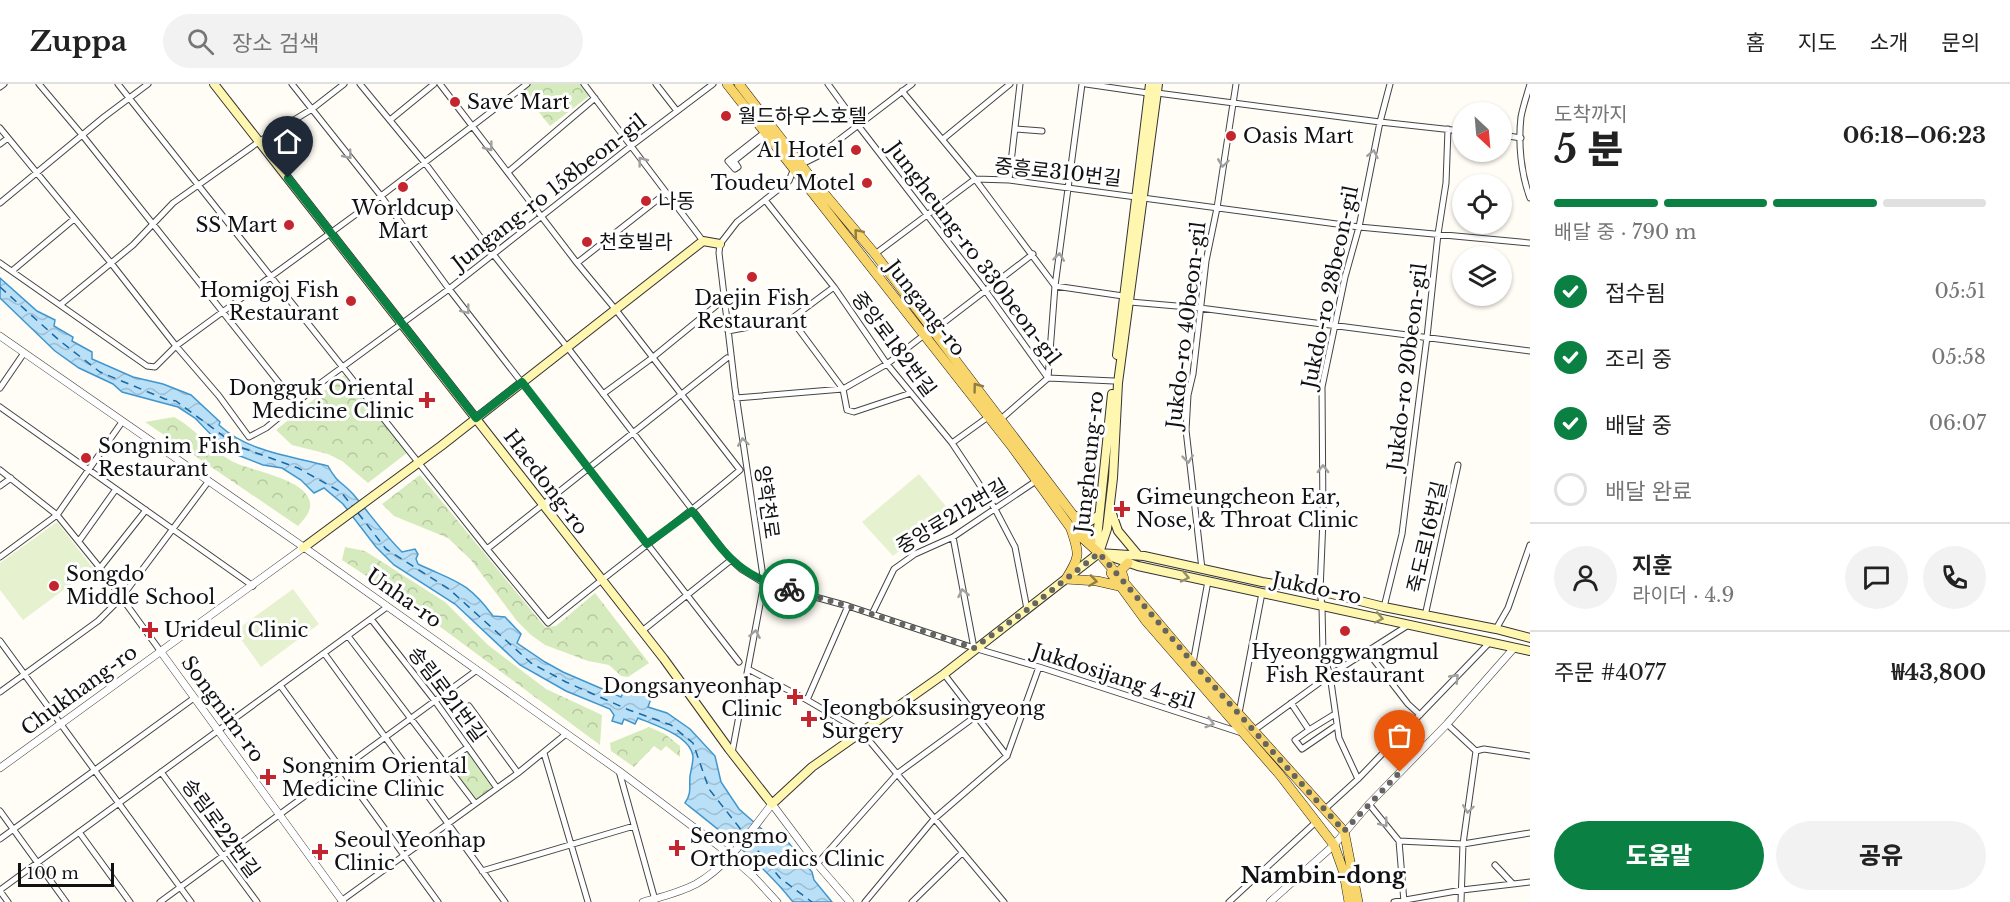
<!DOCTYPE html>
<html lang="ko">
<head>
<meta charset="utf-8">
<style>
  body { margin:0; font-family:"Libre Baskerville","Noto Sans KR",serif; background:#f2f2f2; color:#222; height:100vh; display:flex; flex-direction:column; font-size:22px; white-space:nowrap }
  * { box-sizing:border-box; margin:0 }
  p { font-size:20px; color:#767676 }
  .icon { flex:none; width:33px; height:33px; fill:none; stroke:currentColor; stroke-width:2; stroke-linecap:round; stroke-linejoin:round }
  .map { position:relative; flex:1; overflow:hidden }
  .drawer { display:flex; flex-direction:column; background:#fff; width:480px }
  .drawer>* { flex:none }
  .needle { width:39px; rotate:154deg }
  .buttons { position:absolute; left:1452px; top:18px; display:grid; gap:12px }
  .buttons a { display:grid; place-items:center; width:60px; height:60px; border-radius:50%; background:#fff; box-shadow:0 2px 4px #0004; font-size:30px }
  .scale { position:absolute; left:18px; bottom:15px; width:96px; box-sizing:border-box; padding-left:6px; border:3px solid #111; border-top:0; font-size:16px; line-height:21px; white-space:nowrap; color:#111; -webkit-text-stroke:4px #fff; paint-order:stroke }
  .pin { position:absolute; display:grid; place-items:center; width:51px; height:51px; color:#fff; margin:-62px -26px; border-radius:50% 50% 50% 0; rotate:-45deg; box-shadow:0 0 6px #0007 }
  .pin .icon { rotate:45deg }
  .courier { position:absolute; display:grid; place-items:center; width:60px; height:60px; margin:-30px; border:4px solid #0b8043; border-radius:50%; background:#fff; color:#222; box-shadow:0 2px 8px #0007 }
  .headline em { font-style:normal; font-weight:800 }
  .headline div { display:flex; flex-direction:column-reverse }
  .headline { display:flex; align-items:center; justify-content:space-between; height:102px; padding:0 24px }
  h1 { font-size:39px; font-weight:800; line-height:45px }
  .bar { display:grid; grid-template-columns:repeat(4,1fr); gap:9px 6px; align-content:center; height:72px; padding:0 24px }
  .bar i { height:8px; border-radius:4px; background:#e0e0e0 }
  .bar .selected { background:#0b8043 }
  .bar p { grid-column:span 4 }
  .line { display:flex; align-items:center; gap:15px; padding:0 24px; border-top:2px solid #e0e0e0 }
  .line div { flex:1 }
  .round { display:grid; place-items:center; flex:none; width:63px; height:63px; border-radius:32px; background:#f2f2f2 }
  ol { padding:0 24px; list-style:none }
  li { display:flex; align-items:center; gap:18px; height:66px }
  li p { margin-inline-start:auto }
  li .icon { padding:6px; border-radius:50%; background:#0b8043; color:#fff; stroke-width:4 }
  li:last-child { color:#767676 }
  li i { width:33px; height:33px; border:3px solid #e0e0e0; border-radius:50% }
  .primary-button { display:flex; gap:12px; margin-top:auto; padding:12px 24px }
  .primary-button a { flex:1; height:69px; border-radius:36px; background:#0b8043; color:#fff; font-size:24px; font-weight:800; line-height:69px; text-align:center }
  .primary-button a+a { background:#f2f2f2; color:#222 }
  header { display:flex; align-items:center; gap:36px; box-sizing:border-box; height:84px; padding:0 30px; background:#fff; border-bottom:2px solid #e0e0e0 }
  header strong { font-size:28px }
  nav { display:flex; gap:33px; margin-inline-start:auto; font-size:21px }
  .search { width:420px; height:54px; background:#f2f2f2; display:flex; align-items:center; gap:15px; box-sizing:border-box; padding:0 21px; border-radius:33px; color:#767676; font-size:22px }
  main { display:flex; flex:1; min-height:0 }
  .map>svg:first-child { display:block }
  .park { fill:url(#park-crowns) }
  .pitch { fill:#e6f2cf }
  .water { fill:url(#water-waves); stroke:#3f96cf; stroke-width:1.5 }
  .lines { fill:none; stroke-linecap:round; stroke-linejoin:round }
  .ferry { stroke:#1768a6; stroke-width:1.5; stroke-dasharray:8 6; stroke-linecap:butt }
  .minor-casing { stroke:#444; stroke-width:7 }
  .tertiary-casing { stroke:#444; stroke-width:8 }
  .secondary-casing { stroke:#333; stroke-width:10 }
  .primary-casing { stroke:#222; stroke-width:10 }
  .minor { stroke:#fff; stroke-width:5 }
  .tertiary { stroke:#fff; stroke-width:7 }
  .secondary { stroke:#fff6b0; stroke-width:8 }
  .primary { stroke:#f9d66b; stroke-width:9 }
  .oneway { stroke:#a0a0a0 }
  .oneway2 { stroke:#917d42 }
  .oneway3 { stroke:#948f68 }
  .done { stroke:#646461; stroke-width:6; stroke-dasharray:0 10.8 }
  .route { stroke:#0b8043; stroke-width:8 }
  .poi-dot { fill:#c4262e; stroke:#fff; stroke-width:2 }
  .labels { text-anchor:middle; dominant-baseline:central; stroke-width:6; stroke-linejoin:round; paint-order:stroke }
  .poi-label { font-size:20px; fill:#111; stroke:#fff; text-anchor:start }
  .street-label { font-size:20px; fill:#111; stroke:#fff }
  .quarter-label { font-size:22px; font-weight:bold; fill:#111; stroke:#fff }
</style>
</head>
<body>
<header>
<strong>Zuppa</strong>
<div class="search"><svg class="icon" aria-label="search" viewBox="0 0 24 24"><circle cx="10" cy="10" r="6"/><path d="M15 15l6 6"/></svg>장소 검색</div>
<nav><a>홈</a><a>지도</a><a>소개</a><a>문의</a></nav>
</header>
<main>
<div class="map">
<svg width="1530" height="818" viewBox="0 0 1530 818">
  <defs>
    <pattern id="park-crowns" width="20" height="18" patternUnits="userSpaceOnUse" patternTransform="scale(1.5)"><rect width="20" height="18" fill="#d5ebbd"/><path d="M2 6a3 3 0 1 1 6 0M12 15a3 3 0 1 1 6 0" fill="none" stroke="#b6c8a1"/></pattern>
    <pattern id="water-waves" width="16" height="10" patternUnits="userSpaceOnUse" patternTransform="scale(1.5)"><rect width="16" height="10" fill="#b9e0f7"/><path d="M0 5q4-4 8 0t8 0" fill="none" stroke="#9ebfd3"/></pattern>
  </defs>
  <rect width="100%" height="100%" fill="#fffdf5"/>
  <!-- park -->
  <path class="park" d="M531,0H586L593,9L550,42L522,7Z
    M344,291L408,368L368,399L342,377L328,370L292,361L276,346Z
    M174,333C198,346 214,370 238,380C256,387 295,395 306,410C316,423 306,433 298,442L145,338Z
    M420,391L545,543L556,542L595,509L649,579L628,593L621,592L609,581L588,577L545,561L531,551L517,537L471,476L448,454L394,432L382,420Z
    M345,463L365,467L445,518L488,561L546,605L602,631L600,661L412,522L342,476Z
    M649,643L665,650L680,662V673L666,662L661,667L654,662L634,683L611,667L610,659Z
    M466,666L494,703L475,717L448,679Z"/>
  <!-- pitch -->
  <path class="pitch" d="M919,390L950,427L893,472L862,438Z
    M57,438L93,484L23,536L0,506V479Z
    M293,505L319,540L261,583L235,547Z"/>
  <!-- water -->
  <path class="water" d="M0,194L37,227L55,236L54,242L73,253L72,257L92,268V275L133,293L163,300L191,311L220,338L219,341C248,368 291,372 328,382C337,399 342,398 353,410C370,430 384,450 402,468L415,465L418,470L416,475L418,480C456,498 467,497 493,532L505,533L521,550L517,559L545,578L563,588L621,613L626,602L652,612L648,623L667,629L690,645L715,672L721,698L739,725L773,755L788,758L812,788L814,796L832,818H793C763,780 723,749 685,719C692,709 689,703 690,692C691,686 693,679 693,673C691,652 655,641 638,634L635,640L624,635L622,640L612,637L614,631L610,625L566,607L520,581L455,520L394,481L376,463L343,420L324,404L314,409L301,396L282,384L263,381L235,370L218,358L195,334L178,323L122,308L113,300L79,284L55,267L0,214Z"/>
  <g class="lines">
    <!-- ferry -->
    <path class="ferry" d="M0,203L60,257L100,288L165,315L176,317L237,362L298,384L341,408L353,423
      M358,429L386,465L449,505L531,579L566,598L629,626L671,641L693,659L709,705L746,752
      M749,756L780,794L812,818"/>
    <defs>
      <path id="minor" d="M39,0L83,52L295,319
        M118,0L487,465L548,539C611,487 678,439 740,386L616,226L577,179L440,0
        M292,0L381,112L449,205L739,578
        M360,0L425,79L493,170L568,264L731,476L741,485L764,499L848,522L974,564L1039,583L1242,649
        M584,0L703,157
        M656,0L677,27
        M828,0L852,33
        M1086,0L1148,9
        M1530,0C1527,11 1523,22 1521,33C1518,59 1521,90 1530,114
        M0,3L4,0
        M902,7L975,95L1055,202L1123,212
        M1157,9L1380,38L1462,47
        M390,36L434,0
        M857,40L985,206L1048,294
        M0,44L111,179L176,262L219,312L249,353L266,344L318,301L449,205L631,62L713,0
        M1015,45L1042,47
        M765,48L728,77L735,85L738,83L734,77L768,50
        M1502,51L1521,54
        M943,55L1010,0
        M0,60L8,54
        M508,88L595,14
        M975,95L1009,96L1359,143L1530,159
        M1009,96L1020,0
        M765,116L834,203L887,280L952,359L974,392L995,425L1015,463L1027,525
        M0,119L104,33L148,0
        M875,170L975,95
        M0,179L147,282L155,283L176,262L381,112L527,0
        M577,179L666,109
        M12,187L74,135
        M1130,218L1200,224L1530,267
        M60,221L133,161L173,119L260,57L312,25L344,0
        M791,235L843,305L847,326L854,328L911,309
        M934,246L1033,170
        M728,247L791,235L834,203
        M1048,294L1114,297
        M0,304L24,269
        M603,310L652,274L717,221
        M736,314L843,305L887,280L924,251
        M0,323L253,502
        M1001,335L1048,294L1055,202L1082,0
        M952,359L988,333
        M0,386L57,431L100,484L161,568
        M0,402L11,394
        M953,453L974,564
        M79,457L116,405
        M487,465L727,274
        M0,473L57,431L122,338
        M100,484L146,426
        M1202,485L1186,346L1188,311L1193,290L1206,177L1217,124L1236,0
        M1384,523L1402,450L1406,418L1427,253L1438,150L1446,99L1448,45
        M872,530L894,485L915,470L953,453L1036,397
        M1425,532L1458,381
        M371,535L435,617L497,704
        M1496,545L1508,524L1530,461
        M642,547L731,476
        M348,552L475,719
        M0,557L191,818
        M1367,567L1408,620L1420,631
        M324,569L505,818
        M1193,579L1208,497
        M748,585L807,616L862,648L1004,818
        M944,590L1007,672
        M280,601L438,818
        M0,608L98,537L121,514L208,398
        M807,616L848,522
        M1291,619L1309,646L1295,656L1302,665L1337,641
        M469,622L518,689
        M1239,629L1262,509
        M1447,640L1476,667L1484,665L1530,672
        M1309,646L1335,630
        M1253,647L1330,591L1410,540
        M544,669L588,818
        M732,669L764,499L735,304L719,169L720,160L737,138L789,97L794,84L818,72L912,0
        M445,679L468,663
        M619,687L655,816
        M161,688L257,818
        M1358,695L1339,654L1330,591L1323,571L1322,522L1320,507L1323,435L1322,303L1345,193L1359,143L1380,38L1390,0
        M1369,720L1399,757L1463,760L1530,749
        M1325,725L1358,695L1490,558
        M0,727L66,818
        M79,748L130,818
        M0,755L194,614
        M1399,757L1404,818
        M817,780L898,689L976,632
        M1495,781L1512,799
        M482,787L634,742
        M0,806L387,523
        M0,807L8,818
        M341,817L518,689L566,650
        M160,818L477,586
        M865,818L934,735L1007,672L1039,583
        M912,818L962,769
        M1229,818L1317,737
        M1394,818L1462,806L1530,798
        M1461,818L1463,760L1476,667"/>
      <path id="tertiary" d="M0,252L315,471L619,687L720,763L753,792L777,818
        M161,568L343,818
        M0,684L303,464
        M643,818C661,813 679,809 696,800C728,782 750,748 772,720L817,780L850,818
        M1270,818L1334,761L1369,720L1447,640L1514,564"/>
      <path id="secondary" d="M214,0L664,575L729,665L772,720L812,683L944,590L1099,469L1144,472L1262,498L1320,507L1384,523L1496,545L1530,554
        M1117,271L1150,0
        M1111,427L1118,447L1138,471
        M1073,431L1089,438L1099,431
        M303,464L441,362L703,157L720,160
        M1098,467L1097,454L1112,310
        M1099,469L1107,445L1113,394L1118,299L1158,0
        M1109,472L1138,482L1530,567"/>
      <path id="primary" d="M727,0L1013,364L1070,443L1099,469L1183,568L1344,747L1358,818
        M739,0L812,95L875,170L1073,431L1091,457
        M1111,489L1146,537L1280,691L1334,761L1344,789L1349,818
        M1066,495C1081,471 1079,470 1071,445
        M1066,495L1097,497L1119,502
        M1124,495L1121,486L1128,479"/>
    </defs>
    <!-- minor casing -->
    <use href="#minor" class="minor-casing"/>
    <!-- tertiary casing -->
    <use href="#tertiary" class="tertiary-casing"/>
    <!-- secondary casing -->
    <use href="#secondary" class="secondary-casing"/>
    <!-- primary casing -->
    <use href="#primary" class="primary-casing"/>
    <!-- minor -->
    <use href="#minor" class="minor"/>
    <!-- tertiary -->
    <use href="#tertiary" class="tertiary"/>
    <!-- secondary -->
    <use href="#secondary" class="secondary"/>
    <!-- primary -->
    <use href="#primary" class="primary"/>
  </g>
  <!-- one-way arrows -->
  <defs><path id="oneway-chevron" d="M-2-3.5L2.5 0L-2 3.5" fill="none" stroke-width="1.6" stroke-linecap="round" stroke-linejoin="round" transform="scale(1.5)"/></defs>
  <g class="oneway">
    <use href="#oneway-chevron" transform="translate(489 63) rotate(53)"/>
    <use href="#oneway-chevron" transform="translate(1373 70) rotate(-78)"/>
    <use href="#oneway-chevron" transform="translate(348 71) rotate(51)"/>
    <use href="#oneway-chevron" transform="translate(642 77) rotate(-127)"/>
    <use href="#oneway-chevron" transform="translate(1223 79) rotate(98)"/>
    <use href="#oneway-chevron" transform="translate(1059 173) rotate(-83)"/>
    <use href="#oneway-chevron" transform="translate(466 226) rotate(52)"/>
    <use href="#oneway-chevron" transform="translate(743 358) rotate(-98)"/>
    <use href="#oneway-chevron" transform="translate(1188 375) rotate(84)"/>
    <use href="#oneway-chevron" transform="translate(1323 385) rotate(-90)"/>
    <use href="#oneway-chevron" transform="translate(963 509) rotate(-101)"/>
    <use href="#oneway-chevron" transform="translate(755 550) rotate(-80)"/>
    <use href="#oneway-chevron" transform="translate(1455 594) rotate(-46)"/>
    <use href="#oneway-chevron" transform="translate(1210 639) rotate(17)"/>
    <use href="#oneway-chevron" transform="translate(1468 725) rotate(98)"/>
    <use href="#oneway-chevron" transform="translate(1384 739) rotate(52)"/>
  </g>
  <g class="oneway2">
    <use href="#oneway-chevron" transform="translate(858 149) rotate(-130)"/>
    <use href="#oneway-chevron" transform="translate(977 303) rotate(-127)"/>
    <use href="#oneway-chevron" transform="translate(1093 497) rotate(8)"/>
  </g>
  <g class="oneway3">
    <use href="#oneway-chevron" transform="translate(1185 493) rotate(12)"/>
    <use href="#oneway-chevron" transform="translate(1379 534) rotate(12)"/>
  </g>
  <g class="lines">
    <!-- done -->
    <path class="done" d="M789,505L848,522L974,564L1028,525L1099,469L1193,579L1344,747L1400,688"/>
    <!-- route -->
    <path class="route" d="M288,94L476,334L522,298L647,460L692,427C725,468 735,491 789,505"/>
  </g>
  <!-- markers -->
  <g class="poi-dot">
    <circle cx="455" cy="18" r="6"/>
    <circle cx="726" cy="32" r="6"/>
    <circle cx="1231" cy="52" r="6"/>
    <circle cx="856" cy="66" r="6"/>
    <circle cx="867" cy="99" r="6"/>
    <circle cx="403" cy="103" r="6"/>
    <circle cx="646" cy="117" r="6"/>
    <circle cx="289" cy="141" r="6"/>
    <circle cx="587" cy="158" r="6"/>
    <circle cx="752" cy="193" r="6"/>
    <circle cx="351" cy="217" r="6"/>
    <path d="M424 307h6v6h6v6h-6v6h-6v-6h-6v-6h6z"/>
    <circle cx="86" cy="374" r="6"/>
    <path d="M1119 416h6v6h6v6h-6v6h-6v-6h-6v-6h6z"/>
    <circle cx="54" cy="502" r="6"/>
    <path d="M147 537h6v6h6v6h-6v6h-6v-6h-6v-6h6z"/>
    <circle cx="1345" cy="547" r="6"/>
    <path d="M792 604h6v6h6v6h-6v6h-6v-6h-6v-6h6z"/>
    <path d="M806 626h6v6h6v6h-6v6h-6v-6h-6v-6h6z"/>
    <path d="M265 684h6v6h6v6h-6v6h-6v-6h-6v-6h6z"/>
    <path d="M674 755h6v6h6v6h-6v6h-6v-6h-6v-6h6z"/>
    <path d="M317 759h6v6h6v6h-6v6h-6v-6h-6v-6h6z"/>
  </g>
  <g class="labels">
    <!-- poi labels -->
    <g class="poi-label">
      <text x="467" y="18">Save Mart</text>
      <text x="738" y="32">월드하우스호텔</text>
      <text x="1243" y="52">Oasis Mart</text>
      <text x="844" y="66" text-anchor="end">A1 Hotel</text>
      <text x="855" y="99" text-anchor="end">Toudeu Motel</text>
      <text x="658" y="117">나동</text>
      <text x="403" y="124" text-anchor="middle">Worldcup<tspan x="403" dy="23">Mart</tspan></text>
      <text x="277" y="141" text-anchor="end">SS Mart</text>
      <text x="599" y="158">천호빌라</text>
      <text x="339" y="206" text-anchor="end">Homigoj Fish<tspan x="339" dy="23">Restaurant</tspan></text>
      <text x="752" y="214" text-anchor="middle">Daejin Fish<tspan x="752" dy="23">Restaurant</tspan></text>
      <text x="414" y="304" text-anchor="end">Dongguk Oriental<tspan x="414" dy="23">Medicine Clinic</tspan></text>
      <text x="98" y="362">Songnim Fish<tspan x="98" dy="23">Restaurant</tspan></text>
      <text x="1136" y="413">Gimeungcheon Ear,<tspan x="1136" dy="23">Nose, &amp; Throat Clinic</tspan></text>
      <text x="66" y="490">Songdo<tspan x="66" dy="23">Middle School</tspan></text>
      <text x="164" y="546">Urideul Clinic</text>
      <text x="1345" y="568" text-anchor="middle">Hyeonggwangmul<tspan x="1345" dy="23">Fish Restaurant</tspan></text>
      <text x="782" y="602" text-anchor="end">Dongsanyeonhap<tspan x="782" dy="23">Clinic</tspan></text>
      <text x="822" y="624">Jeongboksusingyeong<tspan x="822" dy="23">Surgery</tspan></text>
      <text x="282" y="682">Songnim Oriental<tspan x="282" dy="23">Medicine Clinic</tspan></text>
      <text x="690" y="752">Seongmo<tspan x="690" dy="23">Orthopedics Clinic</tspan></text>
      <text x="334" y="756">Seoul Yeonhap<tspan x="334" dy="23">Clinic</tspan></text>
    </g>
    <!-- street labels -->
    <g class="street-label">
      <text transform="translate(1058 88) rotate(6)">중흥로310번길</text>
      <text transform="translate(549 108) rotate(-38)">Jungang-ro 158beon-gil</text>
      <text transform="translate(974 169) rotate(53)">Jungheung-ro 330beon-gil</text>
      <text transform="translate(1330 203) rotate(-78)">Jukdo-ro 28beon-gil</text>
      <text transform="translate(926 224) rotate(52)">Jungang-ro</text>
      <text transform="translate(1186 241) rotate(-83)">Jukdo-ro 40beon-gil</text>
      <text transform="translate(894 260) rotate(53)">중앙로182번길</text>
      <text transform="translate(1407 283) rotate(-83)">Jukdo-ro 20beon-gil</text>
      <text transform="translate(1089 378) rotate(-84)">Jungheung-ro</text>
      <text transform="translate(546 398) rotate(53)">Haedong-ro</text>
      <text transform="translate(767 418) rotate(82)">양학천로</text>
      <text transform="translate(952 432) rotate(-31)">중앙로212번길</text>
      <text transform="translate(1427 453) rotate(-77)">죽도로16번길</text>
      <text transform="translate(1317 504) rotate(12)">Jukdo-ro</text>
      <text transform="translate(404 514) rotate(35)">Unha-ro</text>
      <text transform="translate(1114 592) rotate(18)">Jukdosijang 4-gil</text>
      <text transform="translate(79 606) rotate(-36)">Chukhang-ro</text>
      <text transform="translate(447 610) rotate(53)">송림로21번길</text>
      <text transform="translate(223 625) rotate(54)">Songnim-ro</text>
      <text transform="translate(221 744) rotate(54)">송림로22번길</text>
    </g>
    <!-- quarter labels -->
    <g class="quarter-label">
      <text x="1323" y="791">Nambin-dong</text>
    </g>
  </g>
</svg>
<div class="buttons">
<a><svg class="needle" viewBox="-14 -14 28 28"><path d="M0-13l5 13h-10z" fill="#e53935"/><path d="M0 13l5-13h-10z" fill="#767676"/></svg></a>
<a><svg class="icon" aria-label="locate" viewBox="0 0 24 24"><circle cx="12" cy="12" r="6"/><path d="M12 2v4M12 18v4M2 12h4M18 12h4"/></svg></a>
<a><svg class="icon" aria-label="layers" viewBox="0 0 24 24"><path d="M12 4l9 5-9 5-9-5zM3 14l9 5 9-5"/></svg></a>
</div>
<div class="scale">100 m</div>
<div class="pin" style="left:1400px;top:688px;background:#ea580c"><svg class="icon" aria-label="bag" viewBox="0 0 24 24"><path d="M5 8h14l-1 12H6zM9 8a3 3 0 0 1 6 0"/></svg></div>
<div class="pin" style="left:288px;top:94px;background:#1f2937"><svg class="icon" aria-label="home" viewBox="0 0 24 24"><path d="M3 11l9-7 9 7M6 9v11h12V9"/></svg></div>
<div class="courier" style="left:789px;top:505px"><svg class="icon" aria-label="bike" viewBox="0 0 24 24"><circle cx="6" cy="16" r="4"/><circle cx="18" cy="16" r="4"/><path d="M6 16l4-8h5l3 8M10 8l3 8H6M13 5h3"/></svg></div>
</div>
<section class="drawer">
<div class="headline"><div><h1>5 분</h1><p>도착까지</p></div><em>06:18–06:23</em></div>
<div class="bar"><i class="selected"></i><i class="selected"></i><i class="selected"></i><i></i><p>배달 중 · 790 m</p></div>
<ol>
<li><svg class="icon" aria-label="check" viewBox="0 0 24 24"><path d="M5 12l5 5 9-10"/></svg>접수됨<p>05:51</p></li>
<li><svg class="icon" aria-label="check" viewBox="0 0 24 24"><path d="M5 12l5 5 9-10"/></svg>조리 중<p>05:58</p></li>
<li><svg class="icon" aria-label="check" viewBox="0 0 24 24"><path d="M5 12l5 5 9-10"/></svg>배달 중<p>06:07</p></li>
<li><i></i>배달 완료</li>
</ol>
<div class="line" style="height:108px"><a class="round"><svg class="icon" aria-label="person" viewBox="0 0 24 24"><circle cx="12" cy="8" r="4"/><path d="M4 21q1-7 8-7t8 7"/></svg></a><div><b>지훈</b><p>라이더 · 4.9</p></div><a class="round"><svg class="icon" aria-label="chat" viewBox="0 0 24 24"><path d="M4 5h16v11H9l-5 4z"/></svg></a><a class="round"><svg class="icon" aria-label="phone" viewBox="0 0 24 24"><path d="M5 4h4l2 5-3 2q2 4 5 5l2-3 5 2v4C11 20 4 13 5 4z"/></svg></a></div>
<div class="line" style="height:78px"><div>주문 #4077</div><b>₩43,800</b></div>
<div class="primary-button"><a>도움말</a><a>공유</a></div>
</section>
</main>
</body>
</html>
